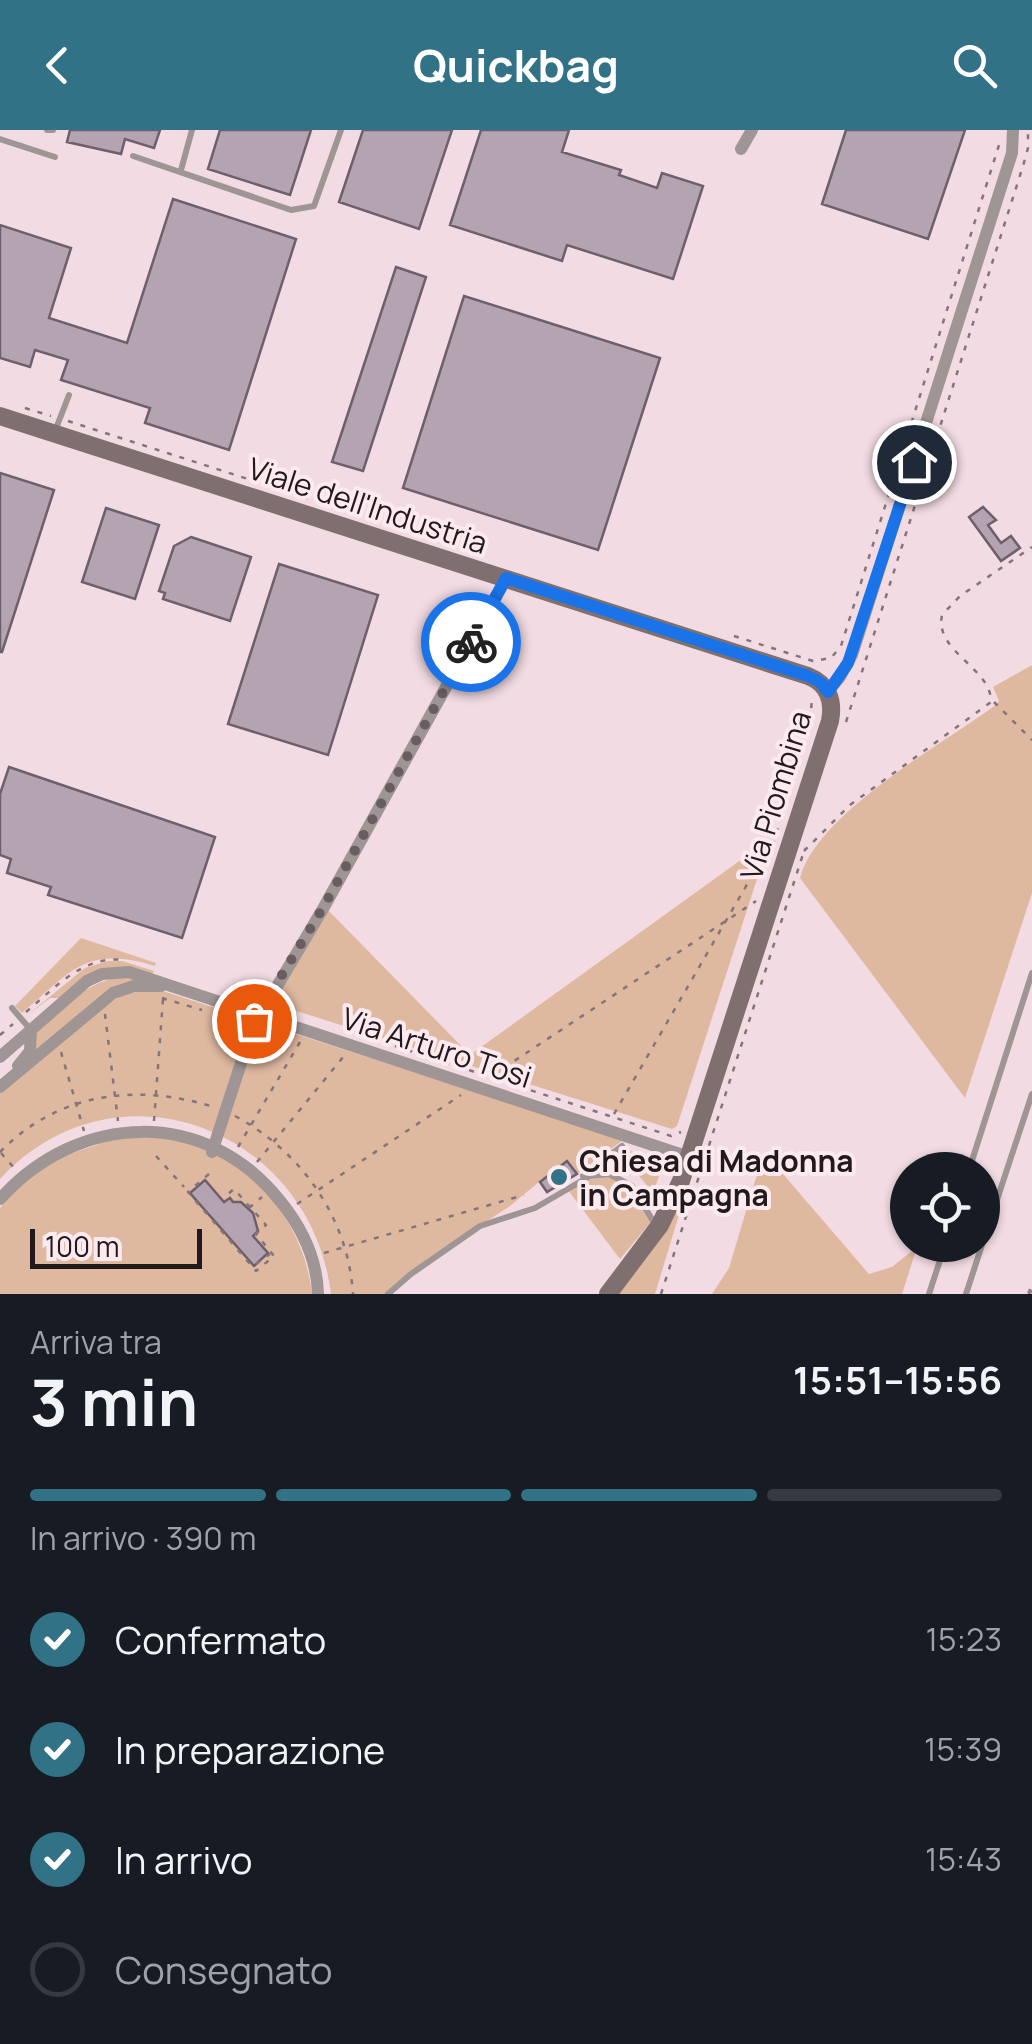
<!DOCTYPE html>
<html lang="it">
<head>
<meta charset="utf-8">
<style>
  body { margin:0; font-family:Manrope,sans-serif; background:#242831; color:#f1f3f6; height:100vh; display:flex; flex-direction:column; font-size:38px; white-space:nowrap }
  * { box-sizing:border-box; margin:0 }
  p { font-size:32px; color:#9ea1a6 }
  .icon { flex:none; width:55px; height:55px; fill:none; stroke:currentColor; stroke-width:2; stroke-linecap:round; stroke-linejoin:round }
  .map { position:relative; height:1164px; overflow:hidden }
  .sheet { display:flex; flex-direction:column; background:#171b24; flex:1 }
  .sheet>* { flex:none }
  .tools { position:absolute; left:890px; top:1022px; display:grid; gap:20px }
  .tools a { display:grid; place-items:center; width:110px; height:110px; border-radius:50%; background:#171b24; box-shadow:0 2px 8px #0004; font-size:50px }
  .scale { position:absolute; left:30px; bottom:25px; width:172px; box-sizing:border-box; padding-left:10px; border:5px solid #21191c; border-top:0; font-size:28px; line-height:35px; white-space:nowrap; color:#21191c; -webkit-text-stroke:8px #fceaef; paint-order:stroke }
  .pin { position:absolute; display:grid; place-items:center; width:85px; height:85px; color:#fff; margin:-42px; border:5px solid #fff; border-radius:50%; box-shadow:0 2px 10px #0007 }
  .courier { position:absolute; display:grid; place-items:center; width:100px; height:100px; margin:-50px; border:8px solid #1a73e8; border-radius:50%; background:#fff; color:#222; box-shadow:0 2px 12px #0007 }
  .headline em { font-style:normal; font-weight:700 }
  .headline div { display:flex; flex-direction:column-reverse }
  .headline { display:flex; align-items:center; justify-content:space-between; height:170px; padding:0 30px }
  h1 { font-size:65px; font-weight:700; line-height:75px }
  .bar { display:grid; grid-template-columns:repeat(4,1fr); gap:15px 10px; align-content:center; height:120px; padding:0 30px }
  .bar i { height:12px; border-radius:8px; background:#363941 }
  .bar .on { background:#327286 }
  .bar p { grid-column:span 4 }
  ol { padding:0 30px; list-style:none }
  li { display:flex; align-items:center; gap:30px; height:110px }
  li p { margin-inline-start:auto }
  li .icon { padding:10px; border-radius:50%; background:#327286; color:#fff; stroke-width:4 }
  li:last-child { color:#9ea1a6 }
  li i { width:55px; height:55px; border:5px solid #363941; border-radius:50% }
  header { display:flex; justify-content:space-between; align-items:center; height:130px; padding:0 30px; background:#327286; color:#fff; font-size:45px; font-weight:700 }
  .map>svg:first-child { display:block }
  .green { fill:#dfb8a0 }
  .building { fill:#b4a4b1; stroke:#6e5f6c; stroke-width:2.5 }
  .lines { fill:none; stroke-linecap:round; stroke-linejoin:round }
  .path { stroke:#84757a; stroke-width:2.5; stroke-dasharray:5 8; stroke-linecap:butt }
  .lane { stroke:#9f9594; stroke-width:6 }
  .street { stroke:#9f9594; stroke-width:12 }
  .secondary { stroke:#7f706f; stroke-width:18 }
  .rail { stroke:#928287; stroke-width:4; stroke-dasharray:5 10; stroke-linecap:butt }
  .done { stroke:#6a5d61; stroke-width:10; stroke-dasharray:0 18 }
  .route { stroke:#1a73e8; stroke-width:12 }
  .poi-dot { fill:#327286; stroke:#fceaef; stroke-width:4 }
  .labels { text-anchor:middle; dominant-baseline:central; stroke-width:8; stroke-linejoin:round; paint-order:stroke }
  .street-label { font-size:30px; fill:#21191c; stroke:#fceaef }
  .poi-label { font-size:30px; font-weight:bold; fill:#21191c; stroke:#fceaef; text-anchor:start }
</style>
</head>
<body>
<header><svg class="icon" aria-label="back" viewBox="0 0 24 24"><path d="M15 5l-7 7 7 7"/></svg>Quickbag<svg class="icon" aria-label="search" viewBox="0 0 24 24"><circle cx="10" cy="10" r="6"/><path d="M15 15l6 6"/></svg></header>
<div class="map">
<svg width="1032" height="1164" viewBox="0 0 1032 1164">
  <rect width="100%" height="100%" fill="#f2dbe2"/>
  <!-- green -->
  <path class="green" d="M1032,535V763L965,968L800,748C817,684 939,616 993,577L999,571L993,557Z
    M770,709L677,996L672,999L271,873L326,778L470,925Z
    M81,808L156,833L155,836C85,815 72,841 22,883L15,876Z
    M108,831H122L154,841L152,845L122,838L61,868H50L25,887L85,838Z
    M121,846L138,849L36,922V901C65,876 84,854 121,846Z
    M159,860L166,862L623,1010L577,1044L558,1036L510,1076L452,1114L388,1164H331C311,1000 117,923 0,1049V962L108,873L126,863Z
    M162,1007C177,1011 194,1014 207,1020C265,1047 305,1100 312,1164H0V1078L17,1057L57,1028L118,1008Z
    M621,1018L664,1032L653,1063L632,1037L601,1035Z
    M771,1030L869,1144L892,1137L917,1117L902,1164H712L729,1138L755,1051L759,1040Z
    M691,1045L655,1164H615Z
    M609,1046L630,1056L651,1092L620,1129L568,1060L588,1050Z"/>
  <!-- building -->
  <path class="building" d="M70,0H160L154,18L125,9L121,24L67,12Z
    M220,0H311L290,65L208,39Z
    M363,0H452L419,99L339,72Z
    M481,0H569L562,22L621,40L619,45L657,58L662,43L703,56L673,149L567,115L562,131L450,95Z
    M846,0H965L928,109L822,74Z
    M173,69L296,109L229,320L145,293L150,278L61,250L68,230L35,220L30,237L0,228V95L71,118L49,188L127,213Z
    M396,137L426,147L363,341L332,332Z
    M464,166L660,228L598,420L403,358Z
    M0,343L54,360L2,522H0Z
    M983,377L996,390L988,395L1001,413L1011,406L1020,418L1001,431L969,387Z
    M106,378L159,395L135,469L82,452Z
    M191,407L251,427L230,491L163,469L165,463L159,461L174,416Z
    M279,434L378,465L328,625L228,594Z
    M9,637L215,707L182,808L48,765L51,757L7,743L11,729L0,725V664Z
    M567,1031L577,1044L547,1062L540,1052Z
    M205,1050L224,1072L230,1068L233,1072H241L253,1083L258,1101L253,1106L268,1123L254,1136L190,1063Z"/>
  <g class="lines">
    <!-- path -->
    <path class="path" d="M25,278L51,286
      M68,291L341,379
      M734,506L813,531L831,528L841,516L999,15
      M994,572L1032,610
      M846,592L1023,36L1028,18V0
      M804,721L850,675L991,572C992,538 934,522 942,485L960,466L1032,417
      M769,728L810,593L812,568
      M162,868L202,880
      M26,882C56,857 83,825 125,830
      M105,884L118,991
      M0,905L13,894
      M395,916L671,1006L681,1002
      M61,922L84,1001
      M493,945L756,771
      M614,984L760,732L769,727
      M235,986C302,1022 348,1088 353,1164
      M154,991L163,869
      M238,1017L300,912
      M0,1022C59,962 136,953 214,977
      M1,1023L16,1040
      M156,1026L184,1057
      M257,1032L344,926
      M209,1044L188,1062L256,1141L274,1126L256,1104L266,1095L234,1059L227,1065
      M297,1074L461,965
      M249,1078L262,1067
      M324,1123L524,1065
      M256,1134L270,1124
      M661,1164L805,718"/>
    <!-- lane -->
    <path class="lane" d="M47,0H53
      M0,9L55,27
      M133,26L291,80L314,76L341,0
      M181,40L192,0
      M55,301L69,265
      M12,878L30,899
      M969,1040L1032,843
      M583,1046L622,1016
      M982,1115L1032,964
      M388,1164L411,1144L480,1096L535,1078L590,1046L609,1044L632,1056L656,1096
      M929,1164L945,1115
      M966,1164L982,1115"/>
    <!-- street -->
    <path class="street" d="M741,19L752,0
      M827,562L840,547L852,525L1012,23L1013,0
      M0,927L87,851L102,844L129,842L689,1027
      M18,936L30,921L31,900
      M0,957L113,863L134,856H161
      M212,1022L257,884L266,875L324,777L506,449
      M0,1069C79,981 207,977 281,1072C302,1098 317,1130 318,1164"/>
    <!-- secondary -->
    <path class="secondary" d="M0,286L808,546C828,554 834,570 830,591L681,1051L660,1095L608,1164"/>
    <!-- rail -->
    <path class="rail" d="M1029,1164L1032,1156"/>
  </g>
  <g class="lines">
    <!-- done -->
    <path class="done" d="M254,891L324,776L471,512"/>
    <!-- route -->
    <path class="route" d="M471,512L506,448L808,546L820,552L828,562L848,533L914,332"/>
  </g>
  <!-- markers -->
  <circle class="poi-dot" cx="559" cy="1047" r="10"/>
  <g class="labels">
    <!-- street labels -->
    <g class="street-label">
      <text transform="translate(368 375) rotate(18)">Viale dell'Industria</text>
      <text transform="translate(775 665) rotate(-73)">Via Piombina</text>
      <text transform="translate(437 917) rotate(18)">Via Arturo Tosi</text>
    </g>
    <!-- poi labels -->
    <g class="poi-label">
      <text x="579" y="1030">Chiesa di Madonna<tspan x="579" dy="34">in Campagna</tspan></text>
    </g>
  </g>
</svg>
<div class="tools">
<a><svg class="icon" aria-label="locate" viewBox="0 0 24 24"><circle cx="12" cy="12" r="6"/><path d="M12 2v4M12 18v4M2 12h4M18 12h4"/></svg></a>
</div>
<div class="scale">100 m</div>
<div class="pin" style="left:254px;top:891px;background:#ea580c"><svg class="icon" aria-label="bag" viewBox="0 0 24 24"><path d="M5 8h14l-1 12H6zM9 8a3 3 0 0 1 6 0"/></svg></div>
<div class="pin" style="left:914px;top:332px;background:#1f2937"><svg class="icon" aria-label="home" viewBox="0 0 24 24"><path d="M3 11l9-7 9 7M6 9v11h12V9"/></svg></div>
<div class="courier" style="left:471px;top:512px"><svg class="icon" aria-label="bike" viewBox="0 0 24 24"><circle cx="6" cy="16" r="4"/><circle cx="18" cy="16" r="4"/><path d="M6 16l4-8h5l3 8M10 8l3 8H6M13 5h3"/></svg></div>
</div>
<section class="sheet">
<div class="headline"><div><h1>3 min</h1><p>Arriva tra</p></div><em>15:51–15:56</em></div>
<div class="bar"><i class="on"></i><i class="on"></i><i class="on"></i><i></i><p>In arrivo · 390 m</p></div>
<ol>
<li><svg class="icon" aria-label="check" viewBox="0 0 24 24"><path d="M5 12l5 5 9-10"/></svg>Confermato<p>15:23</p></li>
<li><svg class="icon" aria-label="check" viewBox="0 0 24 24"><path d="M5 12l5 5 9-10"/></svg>In preparazione<p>15:39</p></li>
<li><svg class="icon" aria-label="check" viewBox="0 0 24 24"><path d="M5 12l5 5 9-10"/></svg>In arrivo<p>15:43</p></li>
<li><i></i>Consegnato</li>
</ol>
</section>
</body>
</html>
